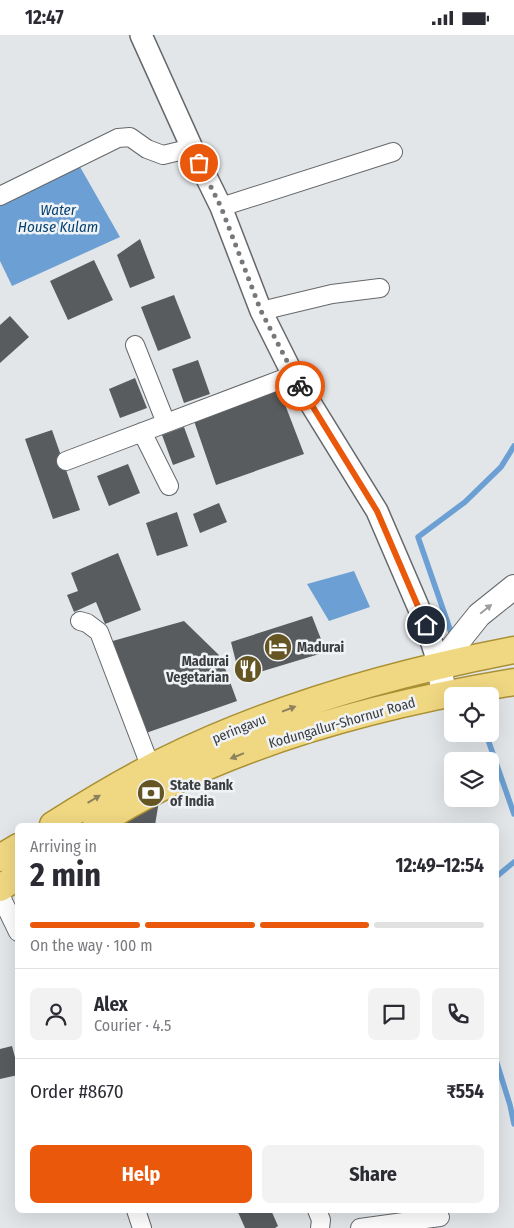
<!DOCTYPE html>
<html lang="en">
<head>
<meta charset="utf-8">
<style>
  body { margin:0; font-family:"Fira Sans Condensed",sans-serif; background:#f2f2f3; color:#2b2b33; height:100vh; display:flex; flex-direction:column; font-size:19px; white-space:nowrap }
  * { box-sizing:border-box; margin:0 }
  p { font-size:16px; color:#7c7c81 }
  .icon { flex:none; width:28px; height:28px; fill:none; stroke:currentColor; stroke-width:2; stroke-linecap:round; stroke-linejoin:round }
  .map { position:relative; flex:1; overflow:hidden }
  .sheet { position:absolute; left:15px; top:788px; width:484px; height:390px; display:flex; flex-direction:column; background:#fff; border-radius:8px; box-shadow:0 5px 20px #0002 }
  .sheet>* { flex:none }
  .fabs { position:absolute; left:444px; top:652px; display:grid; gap:10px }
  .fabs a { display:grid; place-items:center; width:55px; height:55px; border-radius:8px; background:#fff; box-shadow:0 5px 20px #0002; font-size:25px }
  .pin { position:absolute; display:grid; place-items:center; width:42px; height:42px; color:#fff; margin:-21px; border:2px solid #fff; border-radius:50%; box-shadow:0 1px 5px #0007 }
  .courier { position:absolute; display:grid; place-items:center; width:50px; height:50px; margin:-25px; border:4px solid #ea580c; border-radius:50%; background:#fff; color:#222; box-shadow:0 1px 6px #0007 }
  .headline em { font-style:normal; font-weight:700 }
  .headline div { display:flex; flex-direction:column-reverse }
  .headline { display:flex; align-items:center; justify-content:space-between; height:85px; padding:0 15px }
  h1 { font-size:32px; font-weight:700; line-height:38px }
  .bar { display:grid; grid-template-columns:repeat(4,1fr); gap:8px 5px; align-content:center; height:60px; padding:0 15px }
  .bar i { height:6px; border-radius:4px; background:#e1e1e2 }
  .bar .current { background:#ea580c }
  .bar p { grid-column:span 4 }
  .line { display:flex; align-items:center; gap:12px; padding:0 15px; border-top:1px solid #e1e1e2 }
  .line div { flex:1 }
  .round { display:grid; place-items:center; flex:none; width:52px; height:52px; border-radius:8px; background:#f2f2f3 }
  .primary-button { display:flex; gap:10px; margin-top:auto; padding:10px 15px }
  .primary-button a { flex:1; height:58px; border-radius:8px; background:#ea580c; color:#fff; font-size:20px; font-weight:700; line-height:58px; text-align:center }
  .primary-button a+a { background:#f2f2f3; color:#2b2b33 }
  .status { display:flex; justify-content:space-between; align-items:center; height:35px; padding:0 25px; background:#fff; direction:ltr }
  .status svg { height:14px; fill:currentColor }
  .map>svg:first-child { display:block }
  .water { fill:#6ca0d4 }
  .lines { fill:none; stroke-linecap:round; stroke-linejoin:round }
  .stream { stroke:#6ca0d4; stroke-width:5.5 }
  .building { fill:#595c5e }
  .minor-casing { stroke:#65686a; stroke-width:20 }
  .tertiary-casing { stroke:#65686a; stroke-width:24 }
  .secondary-casing { stroke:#65686a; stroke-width:26 }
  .primary-casing { stroke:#aa9034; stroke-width:29 }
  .minor { stroke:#fff; stroke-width:18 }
  .tertiary { stroke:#fff; stroke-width:21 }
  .secondary { stroke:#fff; stroke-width:24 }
  .primary { stroke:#f0d782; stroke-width:26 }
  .oneway { fill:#9e9e9e }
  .oneway2 { fill:#8d825d }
  .done { stroke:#76787a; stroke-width:5; stroke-dasharray:0 9 }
  .route { stroke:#ea580c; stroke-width:6 }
  .labels { text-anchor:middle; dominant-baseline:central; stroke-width:5; stroke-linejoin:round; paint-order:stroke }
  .poi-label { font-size:14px; font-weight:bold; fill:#3c3d3e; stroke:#f0f3f6; text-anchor:start }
  .street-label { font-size:14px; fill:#3c3d3e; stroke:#f0f3f6 }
  .water-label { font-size:15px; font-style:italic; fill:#054272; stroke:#f0f3f6 }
</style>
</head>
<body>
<div class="status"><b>12:47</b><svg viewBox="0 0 49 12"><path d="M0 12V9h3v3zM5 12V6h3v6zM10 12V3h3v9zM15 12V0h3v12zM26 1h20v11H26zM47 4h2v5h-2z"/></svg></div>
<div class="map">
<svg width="514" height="1193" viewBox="0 0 514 1193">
  <rect width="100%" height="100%" fill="#e3e6e9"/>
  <!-- water -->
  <path class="water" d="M75,123L120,202L12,251L0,226V169Z
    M354,536L370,572L329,586L307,549Z"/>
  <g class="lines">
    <!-- stream -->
    <path class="stream" d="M453,603L418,502L465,467L501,432L514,411
      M486,699L514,779
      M496,842L514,827
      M496,1025L510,1070L514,1089"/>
  </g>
  <!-- building -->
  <path class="building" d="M140,204L155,243L130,253L117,220Z
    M94,225L113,265L68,285L50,246Z
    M174,260L191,303L158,316L141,272Z
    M10,281L29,302L0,328V290Z
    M198,325L210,359L184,368L172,334Z
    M135,343L147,373L120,383L109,354Z
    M276,346L304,419L216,450L193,383Z
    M184,392L195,422L173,430L162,400Z
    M52,395L80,475L53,484L25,404Z
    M128,429L140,458L109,471L97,441Z
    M219,468L227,487L200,498L193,479Z
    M177,477L188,511L157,521L146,488Z
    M118,518L141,575L105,589L96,567L74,577L67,560L78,556L71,538Z
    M312,581L326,617L240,643L231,607Z
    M184,586L221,622L237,666L146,698L109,607Z
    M161,754L155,790H123Z
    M12,1011L18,1033V1040L0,1044V1014Z
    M237,1175H271L278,1191L275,1193H245Z"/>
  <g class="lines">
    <defs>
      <path id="minor" d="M0,161L118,103L130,102L147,114L163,120L192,113
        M221,172L393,117
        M261,276L332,259L380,253
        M135,310L166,388
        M142,397L169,451
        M66,426L293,340
        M80,586L87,588L99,597L151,733
        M0,860L18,897
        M136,1175L142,1193
        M317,1175L321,1185L320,1193
        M360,1193L440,1182"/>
      <path id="tertiary" d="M141,0L192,113L221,172L261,276L293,340L377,476L426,590L439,630"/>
      <path id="secondary" d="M444,659L439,630L479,580L514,552"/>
      <path id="primary" d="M53,790C89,767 126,745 164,726C275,671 394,638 514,615
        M96,790C216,712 375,670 514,647
        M0,823L18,812
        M0,853L18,841"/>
    </defs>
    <!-- minor casing -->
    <use href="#minor" class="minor-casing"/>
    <!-- tertiary casing -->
    <use href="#tertiary" class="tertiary-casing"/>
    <!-- secondary casing -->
    <use href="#secondary" class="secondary-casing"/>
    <!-- primary casing -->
    <use href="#primary" class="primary-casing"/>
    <!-- minor -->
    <use href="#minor" class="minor"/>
    <!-- tertiary -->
    <use href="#tertiary" class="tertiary"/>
    <!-- secondary -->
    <use href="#secondary" class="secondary"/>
    <!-- primary -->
    <use href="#primary" class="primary"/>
  </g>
  <!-- one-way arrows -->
  <defs><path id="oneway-solid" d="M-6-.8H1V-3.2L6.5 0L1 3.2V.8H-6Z" transform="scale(1.25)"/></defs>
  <use class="oneway" href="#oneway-solid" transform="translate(486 574) rotate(-39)"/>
  <g class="oneway2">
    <use href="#oneway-solid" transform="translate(289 674) rotate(-21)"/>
    <use href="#oneway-solid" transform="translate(237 721) rotate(158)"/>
    <use href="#oneway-solid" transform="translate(94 764) rotate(-31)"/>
  </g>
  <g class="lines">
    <!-- done -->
    <path class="done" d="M199,128L221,172L261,276L300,351"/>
    <!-- route -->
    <path class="route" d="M300,351L377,476L426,590"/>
  </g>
  <!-- icons -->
  <defs>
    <symbol id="hotel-disc" viewBox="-11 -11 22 22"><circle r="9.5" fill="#655522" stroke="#f0f3f6"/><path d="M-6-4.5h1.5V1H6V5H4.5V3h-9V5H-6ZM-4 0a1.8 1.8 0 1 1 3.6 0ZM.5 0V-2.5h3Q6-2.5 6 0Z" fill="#fff"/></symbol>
    <symbol id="restaurant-disc" viewBox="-11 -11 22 22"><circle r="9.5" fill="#655522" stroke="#f0f3f6"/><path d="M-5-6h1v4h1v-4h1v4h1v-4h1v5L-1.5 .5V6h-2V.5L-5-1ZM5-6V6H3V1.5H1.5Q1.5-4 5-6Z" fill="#fff"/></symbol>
    <symbol id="bank-disc" viewBox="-11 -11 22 22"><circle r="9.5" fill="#655522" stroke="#f0f3f6"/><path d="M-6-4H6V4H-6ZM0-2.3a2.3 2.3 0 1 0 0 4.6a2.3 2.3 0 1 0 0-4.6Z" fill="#fff"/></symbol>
  </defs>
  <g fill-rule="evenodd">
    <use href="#hotel-disc" x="262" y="596" width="32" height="32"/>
    <use href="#restaurant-disc" x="232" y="618" width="32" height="32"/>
    <use href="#bank-disc" x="135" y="742" width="32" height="32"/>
  </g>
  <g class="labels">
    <!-- poi labels -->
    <g class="poi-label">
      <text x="297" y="612">Madurai</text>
      <text x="229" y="626" text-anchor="end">Madurai<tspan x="229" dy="16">Vegetarian</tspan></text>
      <text x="170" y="750">State Bank<tspan x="170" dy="16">of India</tspan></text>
    </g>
    <!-- street labels -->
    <g class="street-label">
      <text transform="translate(342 688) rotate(-16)">Kodungallur-Shornur Road</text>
      <text transform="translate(239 694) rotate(-22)">peringavu</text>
    </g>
    <!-- water labels -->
    <g class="water-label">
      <text x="58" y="175">Water<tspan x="58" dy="17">House Kulam</tspan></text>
    </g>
  </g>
</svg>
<div class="fabs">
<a><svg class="icon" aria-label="locate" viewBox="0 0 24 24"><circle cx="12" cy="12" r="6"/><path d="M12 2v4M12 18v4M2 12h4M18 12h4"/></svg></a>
<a><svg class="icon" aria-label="layers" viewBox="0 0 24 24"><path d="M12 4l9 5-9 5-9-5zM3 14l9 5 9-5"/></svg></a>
</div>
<div class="pin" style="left:199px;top:128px;background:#ea580c"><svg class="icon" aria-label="bag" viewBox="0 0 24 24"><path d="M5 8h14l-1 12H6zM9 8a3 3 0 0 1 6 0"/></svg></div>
<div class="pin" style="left:426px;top:590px;background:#1f2937"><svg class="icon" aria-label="home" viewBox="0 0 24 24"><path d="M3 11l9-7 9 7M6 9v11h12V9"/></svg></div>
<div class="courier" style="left:300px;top:351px"><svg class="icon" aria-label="bike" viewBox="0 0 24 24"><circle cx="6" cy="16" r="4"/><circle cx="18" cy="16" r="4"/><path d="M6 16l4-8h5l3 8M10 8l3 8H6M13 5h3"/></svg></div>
<section class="sheet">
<div class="headline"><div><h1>2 min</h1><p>Arriving in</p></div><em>12:49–12:54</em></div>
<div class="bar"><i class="current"></i><i class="current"></i><i class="current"></i><i></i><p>On the way · 100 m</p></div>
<div class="line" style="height:90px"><a class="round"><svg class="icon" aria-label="person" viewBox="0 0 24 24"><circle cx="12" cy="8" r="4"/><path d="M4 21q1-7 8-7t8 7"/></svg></a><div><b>Alex</b><p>Courier · 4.5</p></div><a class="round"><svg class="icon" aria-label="chat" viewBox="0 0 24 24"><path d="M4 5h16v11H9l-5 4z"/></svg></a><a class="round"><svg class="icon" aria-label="phone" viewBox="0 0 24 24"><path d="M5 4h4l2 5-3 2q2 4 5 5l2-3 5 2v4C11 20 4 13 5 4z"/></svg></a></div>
<div class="line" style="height:65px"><div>Order #8670</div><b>₹554</b></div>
<div class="primary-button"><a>Help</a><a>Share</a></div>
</section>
</div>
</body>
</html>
